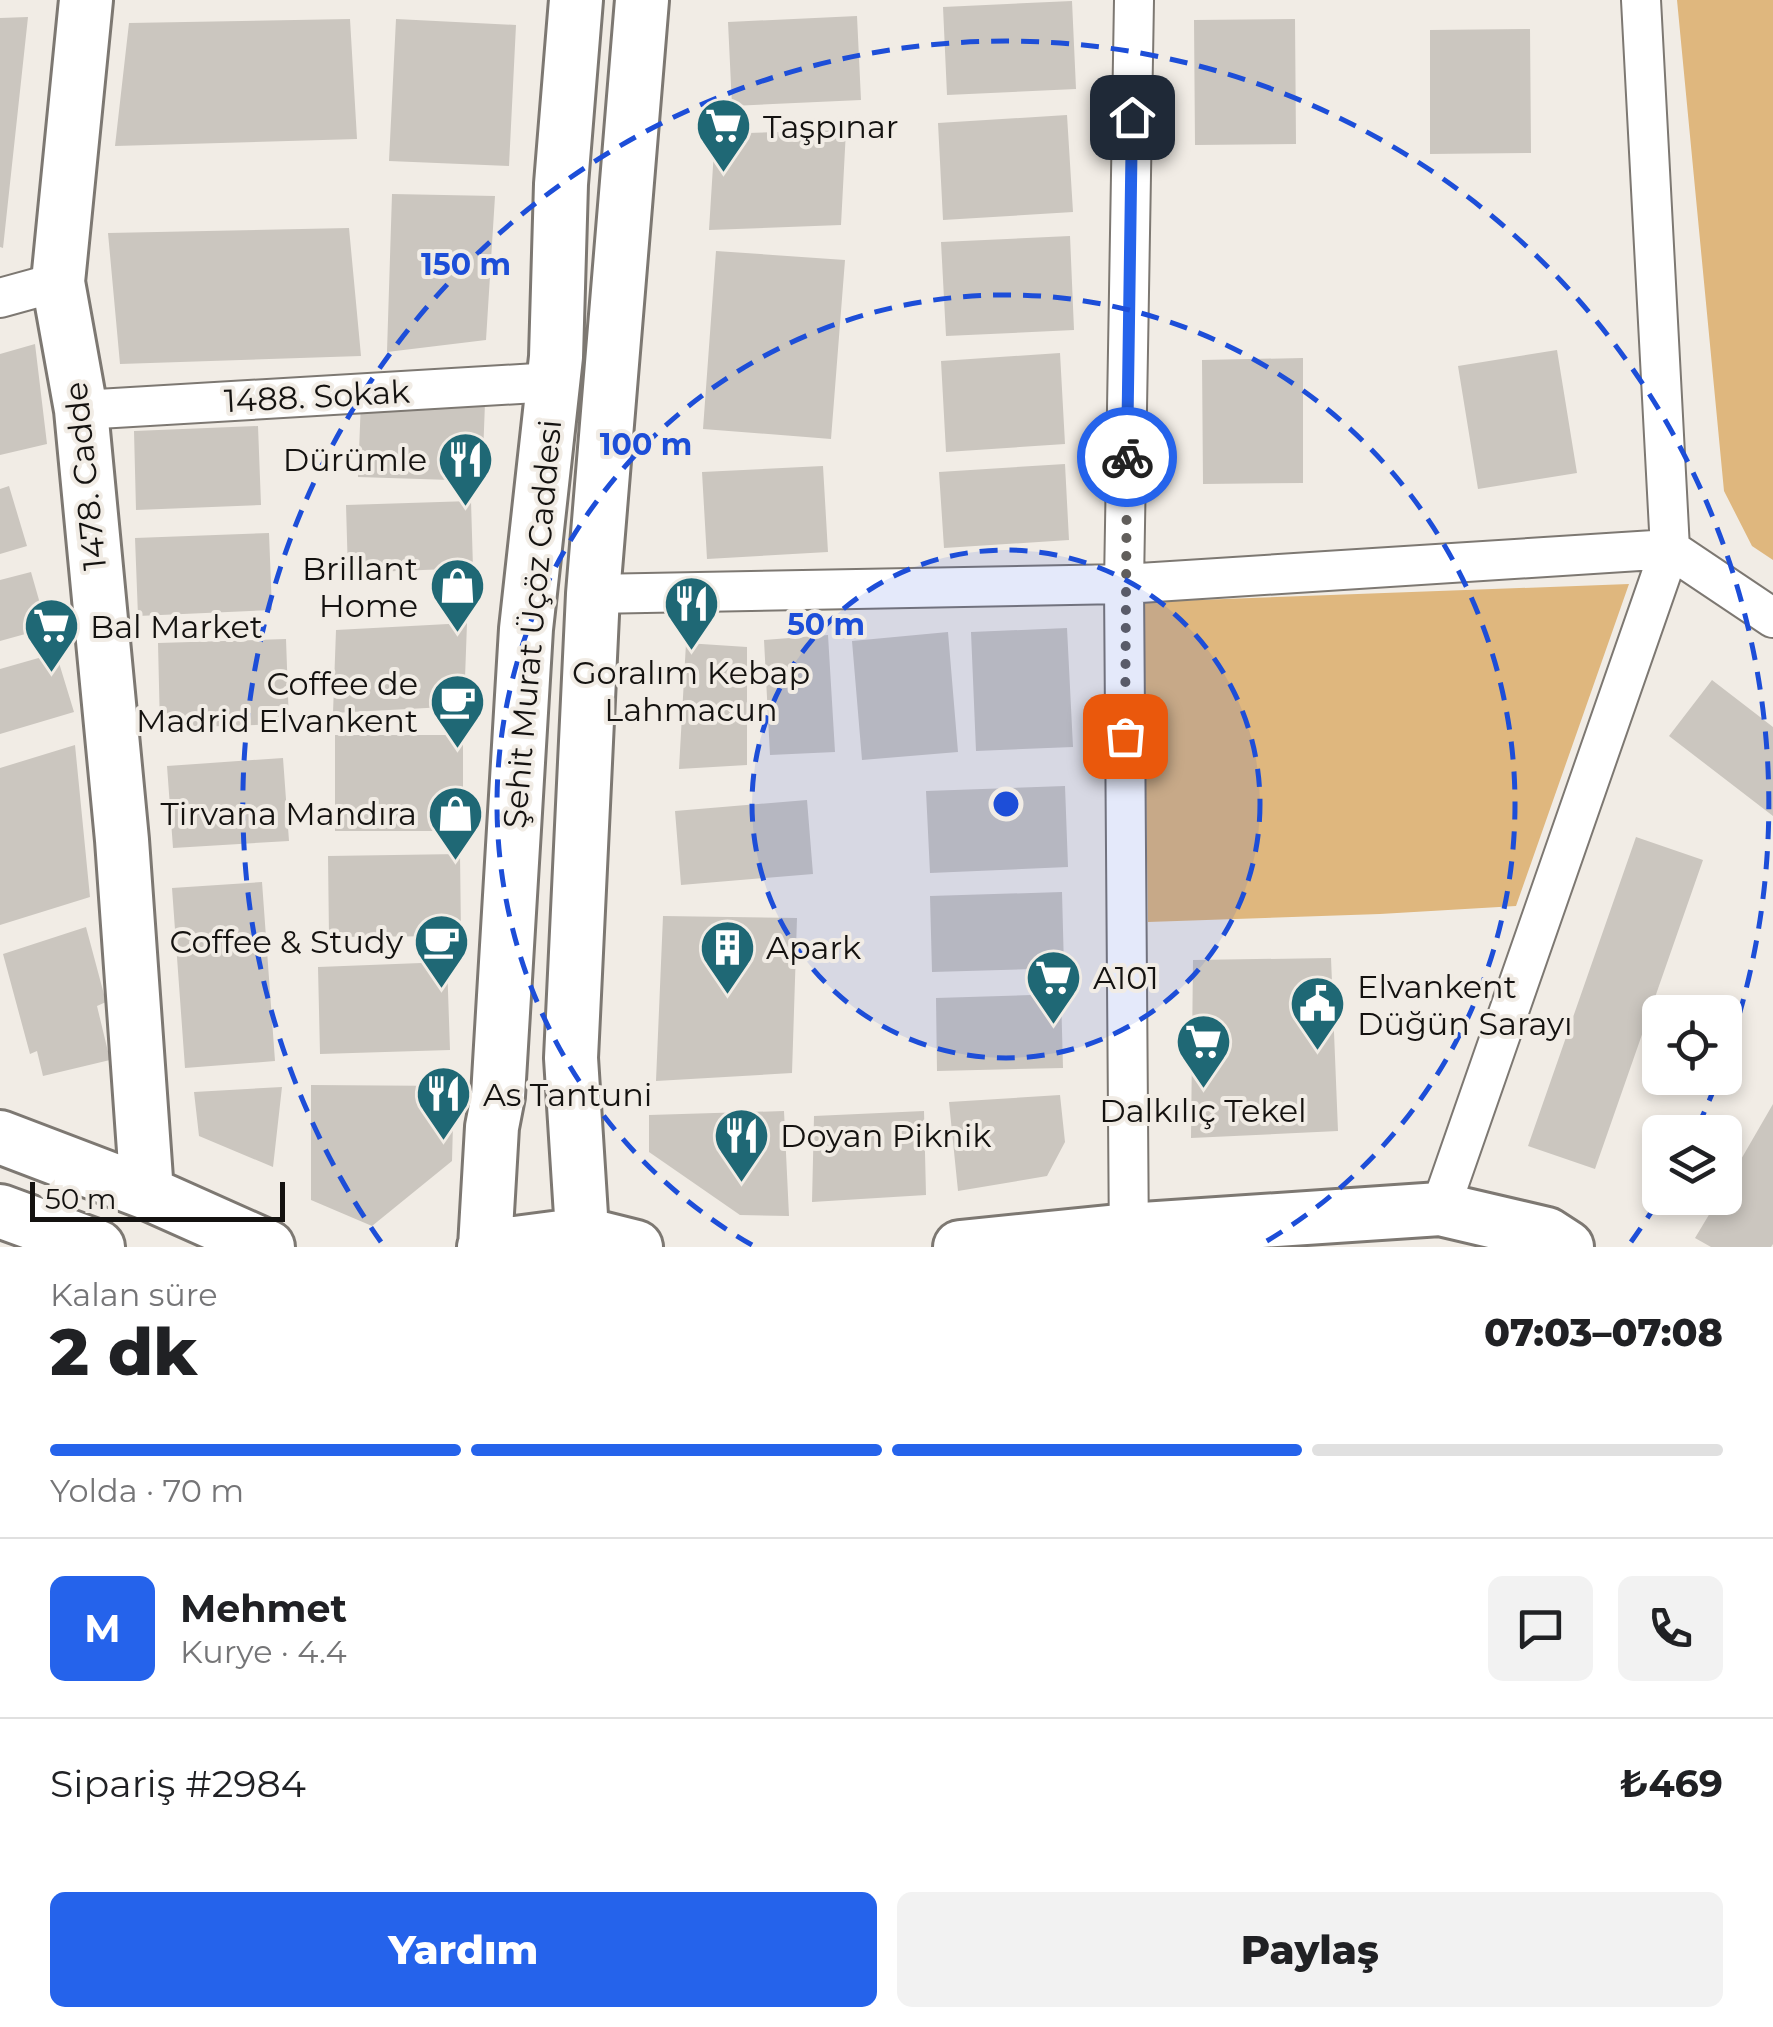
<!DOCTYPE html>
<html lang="tr">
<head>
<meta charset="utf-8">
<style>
  body { margin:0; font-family:Montserrat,sans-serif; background:#f2f2f2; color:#202124; height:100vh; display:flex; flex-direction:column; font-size:38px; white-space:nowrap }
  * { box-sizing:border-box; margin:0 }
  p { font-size:32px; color:#757577 }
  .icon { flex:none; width:55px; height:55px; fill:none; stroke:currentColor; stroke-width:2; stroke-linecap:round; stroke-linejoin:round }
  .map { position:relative; height:1247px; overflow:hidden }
  .panel { display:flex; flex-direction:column; background:#fff; flex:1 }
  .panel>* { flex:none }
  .buttons { position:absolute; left:1642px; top:995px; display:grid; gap:20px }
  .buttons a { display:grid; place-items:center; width:100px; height:100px; border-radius:15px; background:#fff; box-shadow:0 5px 15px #0003; font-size:50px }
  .scale { position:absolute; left:30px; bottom:25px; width:255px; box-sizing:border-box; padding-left:10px; border:5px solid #141210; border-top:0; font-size:28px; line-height:35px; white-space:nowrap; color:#141210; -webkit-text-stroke:8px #f1ece5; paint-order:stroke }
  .pin { position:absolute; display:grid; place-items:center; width:85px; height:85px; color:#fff; margin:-42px; border-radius:20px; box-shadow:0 5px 15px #0006 }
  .courier { position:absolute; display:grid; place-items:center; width:100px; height:100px; margin:-50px; border:8px solid #2563eb; border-radius:50%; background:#fff; color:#222; box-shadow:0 2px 12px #0007 }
  .headline em { font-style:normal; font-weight:800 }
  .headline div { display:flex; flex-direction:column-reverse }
  .headline { display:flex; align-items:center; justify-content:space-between; height:170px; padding:0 50px }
  h1 { font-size:65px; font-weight:800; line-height:75px }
  .bar { display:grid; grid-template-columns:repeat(4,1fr); gap:15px 10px; align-content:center; height:120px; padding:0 50px }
  .bar i { height:12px; border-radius:8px; background:#e0e0e0 }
  .bar .on { background:#2563eb }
  .bar p { grid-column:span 4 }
  .line { display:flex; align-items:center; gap:25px; padding:0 50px; border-top:2px solid #e0e0e0 }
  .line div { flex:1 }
  .round { display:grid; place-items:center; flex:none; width:105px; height:105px; border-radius:15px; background:#f2f2f2 }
  .cta { display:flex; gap:20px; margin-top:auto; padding:20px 50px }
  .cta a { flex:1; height:115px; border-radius:15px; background:#2563eb; color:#fff; font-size:40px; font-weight:800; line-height:115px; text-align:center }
  .cta a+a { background:#f2f2f2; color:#202124 }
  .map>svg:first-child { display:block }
  .green { fill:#dfb77e }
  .building { fill:#cbc6bf }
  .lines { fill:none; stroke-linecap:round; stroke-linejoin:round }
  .street-casing { stroke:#7d7872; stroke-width:42 }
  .secondary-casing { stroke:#7d7872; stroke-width:58 }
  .street { stroke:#fff; stroke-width:38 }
  .secondary { stroke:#fff; stroke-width:52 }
  .done { stroke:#615e5b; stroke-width:10; stroke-dasharray:0 18 }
  .route { stroke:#2563eb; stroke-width:12 }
  .ring { fill:none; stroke:#1d4ed8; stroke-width:5; stroke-dasharray:18 12 }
  .labels { text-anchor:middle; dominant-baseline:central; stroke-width:8; stroke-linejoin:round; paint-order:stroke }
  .poi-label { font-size:32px; fill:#141210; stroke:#f1ece5; text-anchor:start }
  .street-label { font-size:32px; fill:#141210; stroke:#f1ece5 }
  .centre { fill:#1d4ed8; stroke:#f1ece5; stroke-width:5 }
  .ring-label { font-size:30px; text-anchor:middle; font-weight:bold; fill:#1d4ed8; stroke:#f1ece5; stroke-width:8; stroke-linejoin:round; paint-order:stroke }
</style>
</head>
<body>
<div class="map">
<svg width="1773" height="1247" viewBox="0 0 1773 1247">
  <rect width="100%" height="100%" fill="#f1ece5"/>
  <!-- green -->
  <path class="green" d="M1677,0H1773V560L1752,546L1724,491Z
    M1629,584L1516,906L1380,914L1148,922L1143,602Z"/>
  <!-- building -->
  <path class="building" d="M1072,1L1076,89L947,95L943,7Z
    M857,16L861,100L732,106L728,22Z
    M28,17L3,248L0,247V18Z
    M350,19L357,139L115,146L129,23Z
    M396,19L516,25L509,166L389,161Z
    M1295,19L1296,144L1195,145L1194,20Z
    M1530,29L1531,153L1430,154V30Z
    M1067,115L1073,212L943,220L938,123Z
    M846,130L841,225L709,230L715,134Z
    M392,194L495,196L486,340L387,352Z
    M349,228L361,356L120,364L108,233Z
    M1070,236L1074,330L946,336L941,242Z
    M716,251L845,260L831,439L703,429Z
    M35,344L47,444L0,455V354Z
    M1557,350L1577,473L1478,489L1458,366Z
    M1060,353L1065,444L946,452L941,361Z
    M1303,358V483L1203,484L1202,360Z
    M361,400L485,403L482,481L358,477Z
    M258,426L261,505L136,510L134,431Z
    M1065,464L1069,540L944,548L939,472Z
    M823,466L828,552L707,559L702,472Z
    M9,486L27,546L0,554V489Z
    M471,501L473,568L348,573L346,505Z
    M269,533L272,610L138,616L135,538Z
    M31,572L47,628L0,641V580Z
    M467,623L464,706L333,713L336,630Z
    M1067,628L1073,747L976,751L971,632Z
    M948,632L958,752L862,760L852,641Z
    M828,635L835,752L770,755L764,640Z
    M286,639L289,724L160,728L158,643Z
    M686,643L747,647V765L679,769Z
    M56,653L74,712L0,734V669Z
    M1712,680L1773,727V816L1669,736Z
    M335,735H463V831H335Z
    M75,745L90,897L0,925V768Z
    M283,758L289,841L173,848L167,766Z
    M1065,786L1068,867L930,873L926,791Z
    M807,800L813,874L681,885L675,811Z
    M1636,837L1703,860L1595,1169L1528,1146Z
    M460,854L461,936L329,937L328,856Z
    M262,882L275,1061L185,1068L172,888Z
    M1062,892L1064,968L932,972L930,896Z
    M663,916L797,918L792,1073L656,1081Z
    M86,927L106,1002L97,1006L110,1060L43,1076L37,1051L30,1054L3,954Z
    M1331,958L1338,1131L1191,1138L1193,960Z
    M447,962L450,1050L320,1054L318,967Z
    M1061,994L1063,1068L937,1071L936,998Z
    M311,1085L454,1086L452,1161L372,1226L311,1200Z
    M282,1087L273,1167L199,1136L194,1092Z
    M1060,1095L1065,1142L1047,1176L958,1191L949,1102Z
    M1773,1104V1244L1771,1247H1711L1695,1238L1719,1198H1725V1187Z
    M784,1111L789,1216L740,1215L649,1152V1115Z
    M924,1111L926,1195L812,1202L814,1116Z"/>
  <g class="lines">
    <defs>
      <path id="street" d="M0,298L58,282
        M81,410L553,382
        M593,594L1124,584L1670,549L1773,618
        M1440,1209L1670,549L1641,0
        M1129,1247L1124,584L1134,0"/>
      <path id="secondary" d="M86,0L58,282L81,410L122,840L147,1193
        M0,1137L147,1193L268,1247
        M0,1211L98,1247
        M484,1247L584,1234L636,1247
        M485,1247L492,1127L498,1096L526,629L556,357L561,184L576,0
        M583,1247L571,1058L593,594L642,0
        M960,1247L1128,1230L1440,1209L1547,1234L1567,1247"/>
    </defs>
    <!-- street casing -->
    <use href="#street" class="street-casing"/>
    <!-- secondary casing -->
    <use href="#secondary" class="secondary-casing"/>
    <!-- street -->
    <use href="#street" class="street"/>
    <!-- secondary -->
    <use href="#secondary" class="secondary"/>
  </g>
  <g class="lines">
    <!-- done -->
    <path class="done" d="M1125,736L1127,457"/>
    <!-- route -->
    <path class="route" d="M1127,457L1132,117"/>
  </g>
  <!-- distance rings -->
  <circle cx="1006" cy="804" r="254" fill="#1d4ed8" fill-opacity=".12"/>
  <g class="ring">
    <circle cx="1006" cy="804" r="254"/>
    <path d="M752 1245A509 509 0 1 1 1260 1245"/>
    <path d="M1716 1084A763 763 0 0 1 1695 1132M1657 1203A763 763 0 0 1 1631 1242M381 1242A763 763 0 1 1 1725 1059"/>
  </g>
  <!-- icons -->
  <defs>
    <symbol id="supermarket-pin" viewBox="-11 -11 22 30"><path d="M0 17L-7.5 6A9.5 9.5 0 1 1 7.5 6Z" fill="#1f6875" stroke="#f1ece5"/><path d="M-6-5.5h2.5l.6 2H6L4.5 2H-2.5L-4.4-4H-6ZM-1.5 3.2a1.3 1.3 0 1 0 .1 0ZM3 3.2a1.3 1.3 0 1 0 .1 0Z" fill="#fff"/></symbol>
    <symbol id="restaurant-pin" viewBox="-11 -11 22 30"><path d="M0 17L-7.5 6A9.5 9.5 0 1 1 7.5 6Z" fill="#1f6875" stroke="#f1ece5"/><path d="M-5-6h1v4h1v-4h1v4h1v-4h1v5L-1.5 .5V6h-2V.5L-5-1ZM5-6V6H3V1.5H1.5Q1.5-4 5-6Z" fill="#fff"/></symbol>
    <symbol id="shop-pin" viewBox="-11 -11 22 30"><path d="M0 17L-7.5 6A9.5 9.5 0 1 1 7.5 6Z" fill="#1f6875" stroke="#f1ece5"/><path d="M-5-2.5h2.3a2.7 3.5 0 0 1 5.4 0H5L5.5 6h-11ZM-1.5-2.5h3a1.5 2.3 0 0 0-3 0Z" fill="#fff"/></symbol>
    <symbol id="cafe-pin" viewBox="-11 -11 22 30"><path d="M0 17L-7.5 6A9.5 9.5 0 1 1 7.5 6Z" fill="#1f6875" stroke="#f1ece5"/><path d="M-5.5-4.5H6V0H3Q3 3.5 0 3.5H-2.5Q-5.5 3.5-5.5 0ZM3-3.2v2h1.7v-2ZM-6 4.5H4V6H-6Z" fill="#fff"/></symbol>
    <symbol id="building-pin" viewBox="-11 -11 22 30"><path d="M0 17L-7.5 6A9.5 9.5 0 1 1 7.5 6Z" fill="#1f6875" stroke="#f1ece5"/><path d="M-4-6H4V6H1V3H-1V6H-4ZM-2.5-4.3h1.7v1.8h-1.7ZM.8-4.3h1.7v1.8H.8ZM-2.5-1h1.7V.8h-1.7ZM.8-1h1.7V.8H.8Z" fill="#fff"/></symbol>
    <symbol id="civic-pin" viewBox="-11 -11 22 30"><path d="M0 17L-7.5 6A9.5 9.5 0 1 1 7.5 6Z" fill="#1f6875" stroke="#f1ece5"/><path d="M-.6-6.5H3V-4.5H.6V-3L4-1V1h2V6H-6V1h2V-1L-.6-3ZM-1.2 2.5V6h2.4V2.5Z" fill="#fff"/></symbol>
  </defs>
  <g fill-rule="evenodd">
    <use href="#supermarket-pin" x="692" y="94" width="63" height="86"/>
    <use href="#restaurant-pin" x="434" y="428" width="63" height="86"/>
    <use href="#shop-pin" x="426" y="554" width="63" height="86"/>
    <use href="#restaurant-pin" x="660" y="572" width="63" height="86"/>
    <use href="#supermarket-pin" x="20" y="594" width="63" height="86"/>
    <use href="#cafe-pin" x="426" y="670" width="63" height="86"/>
    <use href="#shop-pin" x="424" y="782" width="63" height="86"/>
    <use href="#cafe-pin" x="410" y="910" width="63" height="86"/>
    <use href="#building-pin" x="696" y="916" width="63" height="86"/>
    <use href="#supermarket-pin" x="1022" y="946" width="63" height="86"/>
    <use href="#civic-pin" x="1286" y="972" width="63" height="86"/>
    <use href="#supermarket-pin" x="1172" y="1010" width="63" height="86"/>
    <use href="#restaurant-pin" x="412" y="1062" width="63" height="86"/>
    <use href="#restaurant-pin" x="710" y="1104" width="63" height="86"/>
  </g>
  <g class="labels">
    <!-- poi labels -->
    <g class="poi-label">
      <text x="763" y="126">Taşpınar</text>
      <text x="427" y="459" text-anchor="end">Dürümle</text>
      <text x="418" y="568" text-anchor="end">Brillant<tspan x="418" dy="37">Home</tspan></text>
      <text x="90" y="626">Bal Market</text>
      <text x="691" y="672" text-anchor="middle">Goralım Kebap<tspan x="691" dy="37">Lahmacun</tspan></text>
      <text x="418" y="683" text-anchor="end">Coffee de<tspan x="418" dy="37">Madrid Elvankent</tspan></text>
      <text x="417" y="813" text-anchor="end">Tirvana Mandıra</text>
      <text x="403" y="941" text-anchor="end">Coffee &amp; Study</text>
      <text x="766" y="947">Apark</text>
      <text x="1093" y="977">A101</text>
      <text x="1357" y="986">Elvankent<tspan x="1357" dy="37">Düğün Sarayı</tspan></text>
      <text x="483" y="1094">As Tantuni</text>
      <text x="1203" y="1110" text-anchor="middle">Dalkılıç Tekel</text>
      <text x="780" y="1135">Doyan Piknik</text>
    </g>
    <!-- street labels -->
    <g class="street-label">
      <text transform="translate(317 396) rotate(-3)">1488. Sokak</text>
      <text transform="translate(85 476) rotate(-96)">1478. Cadde</text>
      <text transform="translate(532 624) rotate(-85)">Şehit Murat Üçöz Caddesi</text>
    </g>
  </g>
  <circle cx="1006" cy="804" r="15" class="centre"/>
  <g class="ring-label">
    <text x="466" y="275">150 m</text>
    <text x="646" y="455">100 m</text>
    <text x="826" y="635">50 m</text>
  </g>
</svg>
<div class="buttons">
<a><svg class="icon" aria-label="locate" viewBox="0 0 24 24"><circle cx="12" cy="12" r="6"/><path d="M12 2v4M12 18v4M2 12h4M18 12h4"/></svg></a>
<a><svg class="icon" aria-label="layers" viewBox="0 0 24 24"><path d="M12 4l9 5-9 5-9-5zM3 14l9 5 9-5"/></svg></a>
</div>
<div class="scale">50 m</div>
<div class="pin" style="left:1125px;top:736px;background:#ea580c"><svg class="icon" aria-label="bag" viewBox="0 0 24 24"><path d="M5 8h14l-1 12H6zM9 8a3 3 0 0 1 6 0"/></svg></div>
<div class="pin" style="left:1132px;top:117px;background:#1f2937"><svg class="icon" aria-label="home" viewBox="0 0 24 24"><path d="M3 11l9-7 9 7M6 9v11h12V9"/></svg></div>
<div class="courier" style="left:1127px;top:457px"><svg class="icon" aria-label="bike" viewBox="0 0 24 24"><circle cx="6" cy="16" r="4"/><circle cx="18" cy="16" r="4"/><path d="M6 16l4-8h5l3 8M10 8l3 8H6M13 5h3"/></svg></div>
</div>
<section class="panel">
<div class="headline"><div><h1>2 dk</h1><p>Kalan süre</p></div><em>07:03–07:08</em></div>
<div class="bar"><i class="on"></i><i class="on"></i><i class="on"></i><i></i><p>Yolda · 70 m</p></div>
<div class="line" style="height:180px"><b class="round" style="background:#2563eb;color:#fff">M</b><div><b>Mehmet</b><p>Kurye · 4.4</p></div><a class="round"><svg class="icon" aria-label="chat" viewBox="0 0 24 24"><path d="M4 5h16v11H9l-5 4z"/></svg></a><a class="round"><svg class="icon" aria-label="phone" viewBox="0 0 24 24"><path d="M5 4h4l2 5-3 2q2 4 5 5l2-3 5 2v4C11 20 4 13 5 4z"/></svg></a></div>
<div class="line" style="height:130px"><div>Sipariş #2984</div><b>₺469</b></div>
<div class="cta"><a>Yardım</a><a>Paylaş</a></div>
</section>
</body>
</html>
